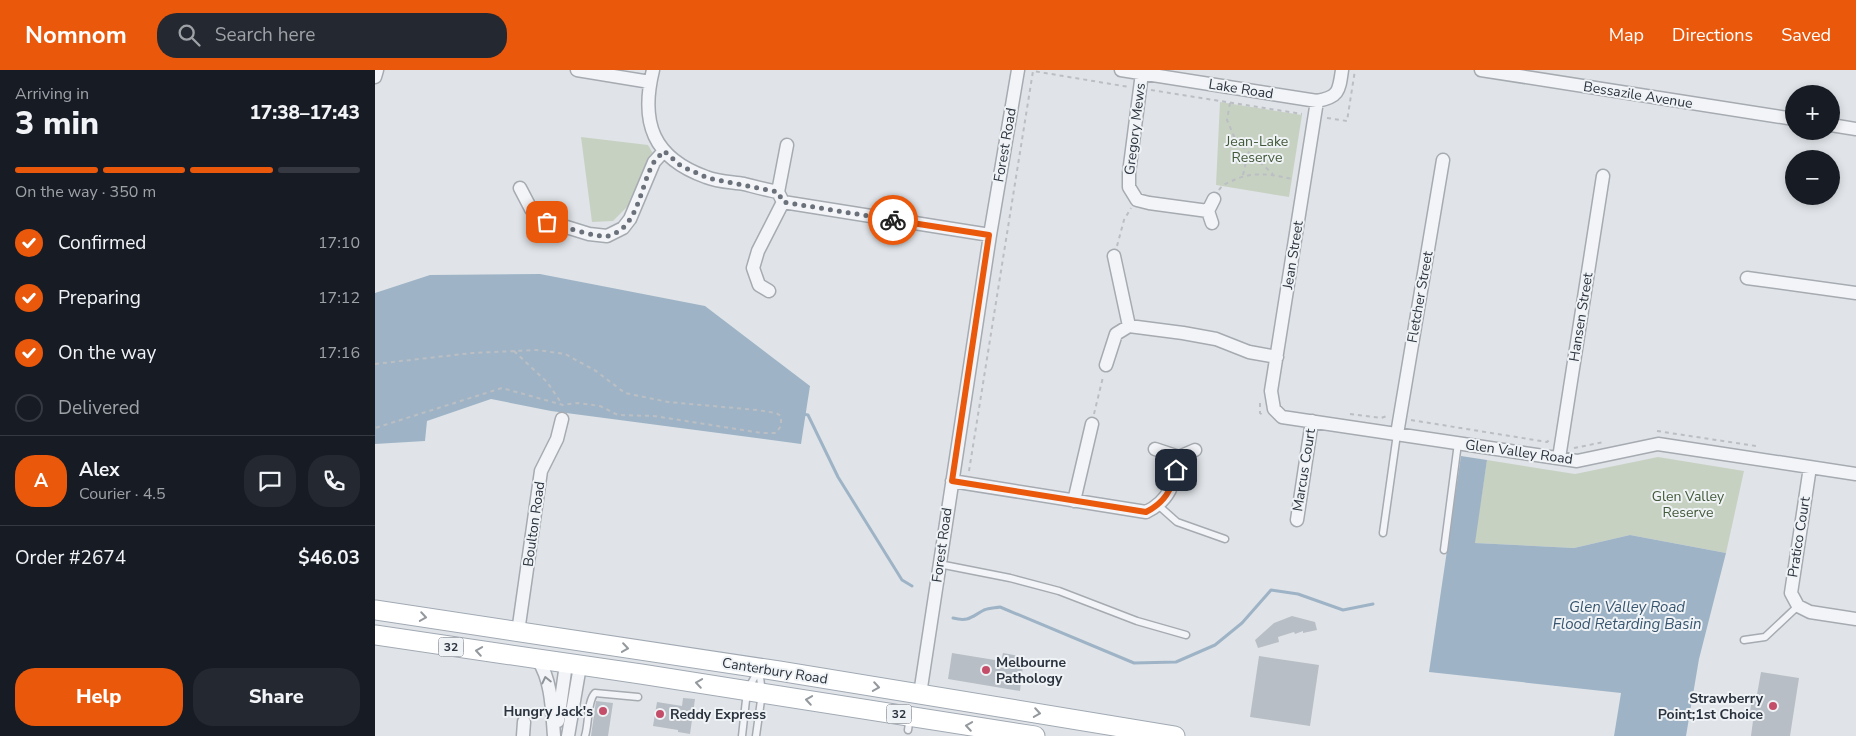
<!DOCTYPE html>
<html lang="en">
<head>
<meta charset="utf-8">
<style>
  body { margin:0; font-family:"Nunito Sans",sans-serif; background:#242831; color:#f1f3f6; height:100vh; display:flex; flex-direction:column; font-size:19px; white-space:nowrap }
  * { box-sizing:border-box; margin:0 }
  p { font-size:16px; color:#9ea1a6 }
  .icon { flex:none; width:28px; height:28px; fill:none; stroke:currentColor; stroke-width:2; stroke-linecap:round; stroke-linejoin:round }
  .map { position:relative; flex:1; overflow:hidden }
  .sheet { display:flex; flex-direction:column; background:#171b24; width:375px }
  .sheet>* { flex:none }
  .fabs { position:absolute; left:1410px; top:15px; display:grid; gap:10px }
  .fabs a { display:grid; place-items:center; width:55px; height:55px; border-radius:50%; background:#171b24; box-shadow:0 2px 8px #0003; font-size:25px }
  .pin { position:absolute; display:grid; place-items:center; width:42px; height:42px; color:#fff; margin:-21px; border-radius:10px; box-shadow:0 2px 8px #0006 }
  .courier { position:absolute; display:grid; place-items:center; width:50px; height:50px; margin:-25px; border:4px solid #ea580c; border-radius:50%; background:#fff; color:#222; box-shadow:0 1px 6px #0007 }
  .summary em { font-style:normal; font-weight:800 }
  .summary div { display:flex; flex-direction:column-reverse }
  .summary { display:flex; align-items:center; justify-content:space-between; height:85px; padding:0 15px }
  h1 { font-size:32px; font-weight:800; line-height:38px }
  .bar { display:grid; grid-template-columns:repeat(4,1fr); gap:8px 5px; align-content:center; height:60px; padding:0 15px }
  .bar i { height:6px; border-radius:4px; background:#363941 }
  .bar .selected { background:#ea580c }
  .bar p { grid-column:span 4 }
  .line { display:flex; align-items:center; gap:12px; padding:0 15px; border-top:1px solid #363941 }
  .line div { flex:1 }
  .round { display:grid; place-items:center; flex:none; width:52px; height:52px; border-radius:20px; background:#242831 }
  ol { padding:0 15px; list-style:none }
  li { display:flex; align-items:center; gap:15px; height:55px }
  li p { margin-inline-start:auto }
  li .icon { padding:5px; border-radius:50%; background:#ea580c; color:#fff; stroke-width:4 }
  li:last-child { color:#9ea1a6 }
  li i { width:28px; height:28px; border:2px solid #363941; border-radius:50% }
  .cta { display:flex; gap:10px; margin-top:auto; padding:10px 15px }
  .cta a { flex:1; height:58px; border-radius:20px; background:#ea580c; color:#fff; font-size:20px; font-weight:800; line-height:58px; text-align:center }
  .cta a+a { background:#242831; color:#f1f3f6 }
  header { display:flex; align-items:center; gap:30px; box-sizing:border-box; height:70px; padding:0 25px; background:#ea580c; color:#fff }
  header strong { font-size:24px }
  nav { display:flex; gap:28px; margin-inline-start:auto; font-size:18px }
  .search { width:350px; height:45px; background:#242831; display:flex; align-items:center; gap:12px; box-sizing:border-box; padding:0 18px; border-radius:20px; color:#9ea1a6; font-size:19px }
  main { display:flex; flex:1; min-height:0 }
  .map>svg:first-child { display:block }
  .green { fill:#c7d1c2 }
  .water { fill:#9eb4c6 }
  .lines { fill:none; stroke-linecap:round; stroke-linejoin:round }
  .stream { stroke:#9eb4c6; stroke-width:3 }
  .building { fill:#b8bec5 }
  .service-casing { stroke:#a6abb2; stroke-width:9 }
  .minor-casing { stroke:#a6abb2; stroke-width:15 }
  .primary-casing { stroke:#a1a9b3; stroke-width:21 }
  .path { stroke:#bbbec3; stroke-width:2; stroke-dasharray:4 4; stroke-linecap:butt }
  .service { stroke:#f3f4f7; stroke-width:6 }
  .minor { stroke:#f3f4f7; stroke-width:12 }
  .primary { stroke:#fff; stroke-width:19 }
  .oneway { stroke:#94999e }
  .oneway2 { stroke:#8e949a }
  .done { stroke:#6a717a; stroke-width:5; stroke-dasharray:0 9 }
  .route { stroke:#ea580c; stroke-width:6 }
  .poi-dot { fill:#c44e69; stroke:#f0f3f6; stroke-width:2 }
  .labels { text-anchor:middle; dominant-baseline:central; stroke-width:4; stroke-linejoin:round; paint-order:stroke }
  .shield { fill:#f0f3f6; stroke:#656d75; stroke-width:1 }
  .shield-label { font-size:12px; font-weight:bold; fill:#2a333e }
  .street-label { font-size:14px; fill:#2a333e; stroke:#f0f3f6 }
  .park-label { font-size:14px; fill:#415938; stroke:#f0f3f6 }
  .poi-label { font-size:14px; font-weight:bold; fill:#2a333e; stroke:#f0f3f6; text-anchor:start }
  .water-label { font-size:15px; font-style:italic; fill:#37556f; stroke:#f0f3f6 }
</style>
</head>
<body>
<header>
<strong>Nomnom</strong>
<div class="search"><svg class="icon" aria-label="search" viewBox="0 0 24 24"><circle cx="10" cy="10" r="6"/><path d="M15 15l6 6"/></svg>Search here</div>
<nav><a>Map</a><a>Directions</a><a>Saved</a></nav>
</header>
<main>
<section class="sheet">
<div class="summary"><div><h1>3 min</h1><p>Arriving in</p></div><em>17:38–17:43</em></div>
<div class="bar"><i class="selected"></i><i class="selected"></i><i class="selected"></i><i></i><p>On the way · 350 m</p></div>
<ol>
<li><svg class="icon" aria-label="check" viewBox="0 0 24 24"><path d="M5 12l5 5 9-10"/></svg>Confirmed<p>17:10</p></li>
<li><svg class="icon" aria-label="check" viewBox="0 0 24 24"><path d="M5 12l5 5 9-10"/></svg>Preparing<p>17:12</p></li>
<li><svg class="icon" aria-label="check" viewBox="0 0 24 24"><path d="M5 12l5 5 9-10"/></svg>On the way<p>17:16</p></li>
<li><i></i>Delivered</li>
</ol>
<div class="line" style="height:90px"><b class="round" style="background:#ea580c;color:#fff">A</b><div><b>Alex</b><p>Courier · 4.5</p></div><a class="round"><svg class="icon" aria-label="chat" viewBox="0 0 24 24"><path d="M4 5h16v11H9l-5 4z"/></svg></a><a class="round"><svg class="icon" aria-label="phone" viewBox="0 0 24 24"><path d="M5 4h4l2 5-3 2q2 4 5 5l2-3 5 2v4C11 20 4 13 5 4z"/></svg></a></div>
<div class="line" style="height:65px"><div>Order #2674</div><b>$46.03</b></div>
<div class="cta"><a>Help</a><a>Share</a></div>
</section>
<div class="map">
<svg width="1481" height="666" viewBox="0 0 1481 666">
  <rect width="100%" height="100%" fill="#e0e4e8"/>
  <!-- green -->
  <path class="green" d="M845,32L927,45L914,127L841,115Z
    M206,67L273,75L280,87L254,135L238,151L217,152Z
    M1283,387L1369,401L1351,483L1255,465L1199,478L1099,473L1112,390L1200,404Z"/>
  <!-- water -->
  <path class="water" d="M165,204L330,236L435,316L426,374L176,341L116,329L52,351L50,371L0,374V223L55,205Z
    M1086,386L1112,390L1100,473L1199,478L1255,465L1351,483L1324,589L1311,666H1239L1246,623L1054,602Z"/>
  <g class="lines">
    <!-- stream -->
    <path class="stream" d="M428,344L433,345L463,407L527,510L537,516
      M578,548C594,552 596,547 609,540C614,538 620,538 625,537L759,593L801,592L840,575L867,553L896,520L923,524L968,540L998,534"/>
  </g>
  <!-- building -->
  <path class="building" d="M917,546L940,552L942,560L928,563V561L920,564L919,562L903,567L904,572L883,578L880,570L899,553Z
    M577,583L626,591L628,583L649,587L645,621L573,609Z
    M884,586L944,595L935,656L875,647Z
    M1386,602L1424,608L1415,666H1376L1379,643L1375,642L1377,629L1381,630Z
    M308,628L320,629L315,664L303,662V660L278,656L282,632L307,636Z
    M221,631L238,633L233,666H216Z"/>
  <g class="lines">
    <defs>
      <path id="service" d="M784,436L802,452L850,469
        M1008,463L1022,364
        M1069,480L1083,373
        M564,494L635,508L684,521L762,551L811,565
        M1369,570L1390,567L1423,536
        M533,660L535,647
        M210,666C214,654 212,631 220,623L263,627
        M367,666L372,621L384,599
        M381,666L387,623L384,599"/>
      <path id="minor" d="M202,0L275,12
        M278,0C265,53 278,88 331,107C343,112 357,112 369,114C381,117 392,120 403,122L408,132L615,165
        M746,0L942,31C964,27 964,21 967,0
        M1106,0L1419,49
        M767,3L754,103V117L762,130L774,133L833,141
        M0,7L2,0
        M942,31L896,321L899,339L907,347L1202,391L1283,374L1481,404
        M1456,55L1481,59
        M145,118L156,139L172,151L214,164L232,166L248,158L255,149L279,92L289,81
        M403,122L412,75
        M837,153L833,141L839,129
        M1372,208L1481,223
        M394,221L384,215L378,198L383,181L408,132
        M754,256L808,263L841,269L874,282L902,287
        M731,295L741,264L754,256L739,186
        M1022,364L1068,90
        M780,379L804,387L820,380
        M1184,388L1228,106
        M1435,397L1416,523L1423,536L1435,542L1481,549
        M577,411L771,442C796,430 799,412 804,387
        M699,431L717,354
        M922,450L937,351
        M143,562L166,401L182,369L187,349
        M163,590C177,611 177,641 179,666
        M545,624L615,165L643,0
        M183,651L191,594
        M148,666L149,652
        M193,666L205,596"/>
      <path id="primary" d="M0,540L404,601L800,666
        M0,565L266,604L660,666"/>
    </defs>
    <!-- service casing -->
    <use href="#service" class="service-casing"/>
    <!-- minor casing -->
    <use href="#minor" class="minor-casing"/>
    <!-- primary casing -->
    <use href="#primary" class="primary-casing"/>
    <!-- path -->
    <path class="path" d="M776,20L927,44
      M855,33L852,50L861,71L898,104
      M952,48L972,51L980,0
      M868,105L873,83
      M844,120C847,115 852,113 857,111C876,101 896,104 917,109
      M742,176L749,150L756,138
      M139,281L172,312L187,334
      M0,294L97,283L162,280L190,284L221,301L250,323L293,332L382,340L401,343L406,346V356L401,363H387L279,346L243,345L225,336L202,333L188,335L127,318L0,358
      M885,333V343L889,346
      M719,344L728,307
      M975,344L1006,348L1012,346
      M1036,350L1172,372L1174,370
      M1282,361L1381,376
      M1199,378L1229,372
      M594,401L658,1L754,17"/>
    <!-- service -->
    <use href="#service" class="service"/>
    <!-- minor -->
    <use href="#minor" class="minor"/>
    <!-- primary -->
    <use href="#primary" class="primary"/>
  </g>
  <!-- one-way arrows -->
  <defs><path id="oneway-chevron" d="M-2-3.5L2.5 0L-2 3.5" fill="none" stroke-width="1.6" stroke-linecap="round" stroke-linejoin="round" transform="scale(1.25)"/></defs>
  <g class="oneway">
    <use href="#oneway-chevron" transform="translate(48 547) rotate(9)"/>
    <use href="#oneway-chevron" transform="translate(250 578) rotate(8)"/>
    <use href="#oneway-chevron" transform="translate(104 581) rotate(-171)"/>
    <use href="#oneway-chevron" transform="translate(324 613) rotate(-171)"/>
    <use href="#oneway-chevron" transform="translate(501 617) rotate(9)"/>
    <use href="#oneway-chevron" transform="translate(434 630) rotate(-171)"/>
    <use href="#oneway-chevron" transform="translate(662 643) rotate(9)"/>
    <use href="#oneway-chevron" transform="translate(594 656) rotate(-171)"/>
  </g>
  <use class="oneway2" href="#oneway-chevron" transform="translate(171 610) rotate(-103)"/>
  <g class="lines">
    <!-- done -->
    <path class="done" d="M172,152C186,155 220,168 233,166C264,158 265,115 279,92C282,88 286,84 289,81L306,96L333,108L403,122L408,132L518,150"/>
    <!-- route -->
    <path class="route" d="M518,150L614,165L577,411L771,442C789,433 797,420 801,400"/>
  </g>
  <!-- markers -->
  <g class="poi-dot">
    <circle cx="611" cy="600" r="5"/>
    <circle cx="1398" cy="636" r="5"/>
    <circle cx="228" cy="641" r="5"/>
    <circle cx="285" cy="644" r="5"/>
  </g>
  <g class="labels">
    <!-- shield labels -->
    <g class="shield">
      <rect x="63.5" y="567.5" width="25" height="19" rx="4"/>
      <rect x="511.5" y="634.5" width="25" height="19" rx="4"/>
    </g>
    <g class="shield-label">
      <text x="76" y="577">32</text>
      <text x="524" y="644">32</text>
    </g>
    <!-- street labels -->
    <g class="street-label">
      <text transform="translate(866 19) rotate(9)">Lake Road</text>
      <text transform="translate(1263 25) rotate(9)">Bessazile Avenue</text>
      <text transform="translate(760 59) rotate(-83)">Gregory Mews</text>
      <text transform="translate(630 75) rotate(-80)">Forest Road</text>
      <text transform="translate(918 185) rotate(-81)">Jean Street</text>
      <text transform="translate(1045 227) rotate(-80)">Fletcher Street</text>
      <text transform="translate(1206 247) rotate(-81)">Hansen Street</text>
      <text transform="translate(1144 382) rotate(8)">Glen Valley Road</text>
      <text transform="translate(929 400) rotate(-81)">Marcus Court</text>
      <text transform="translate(159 454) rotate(-82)">Boulton Road</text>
      <text transform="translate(1424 467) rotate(-81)">Pratico Court</text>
      <text transform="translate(567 475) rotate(-82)">Forest Road</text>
      <text transform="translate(400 601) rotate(9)">Canterbury Road</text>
    </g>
    <!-- park labels -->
    <g class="park-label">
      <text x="882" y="71">Jean-Lake<tspan x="882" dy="16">Reserve</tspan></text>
      <text x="1313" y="426">Glen Valley<tspan x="1313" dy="16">Reserve</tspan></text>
    </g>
    <!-- poi labels -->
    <g class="poi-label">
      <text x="621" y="592">Melbourne<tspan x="621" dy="16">Pathology</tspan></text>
      <text x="1388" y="628" text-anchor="end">Strawberry<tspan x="1388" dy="16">Point;1st Choice</tspan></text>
      <text x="218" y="641" text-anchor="end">Hungry Jack's</text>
      <text x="295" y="644">Reddy Express</text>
    </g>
    <!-- water labels -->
    <g class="water-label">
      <text x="1252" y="537">Glen Valley Road<tspan x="1252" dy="17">Flood Retarding Basin</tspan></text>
    </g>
  </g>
</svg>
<div class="fabs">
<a>+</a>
<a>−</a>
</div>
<div class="pin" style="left:172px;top:152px;background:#ea580c"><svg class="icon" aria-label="bag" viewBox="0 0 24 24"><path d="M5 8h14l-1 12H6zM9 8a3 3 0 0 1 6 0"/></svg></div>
<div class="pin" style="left:801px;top:400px;background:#1f2937"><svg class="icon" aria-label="home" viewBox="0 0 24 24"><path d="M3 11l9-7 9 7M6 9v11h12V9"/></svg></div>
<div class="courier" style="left:518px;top:150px"><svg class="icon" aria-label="bike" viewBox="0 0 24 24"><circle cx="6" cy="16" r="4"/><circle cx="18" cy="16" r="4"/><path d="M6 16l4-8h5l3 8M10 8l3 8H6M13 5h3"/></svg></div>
</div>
</main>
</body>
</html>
